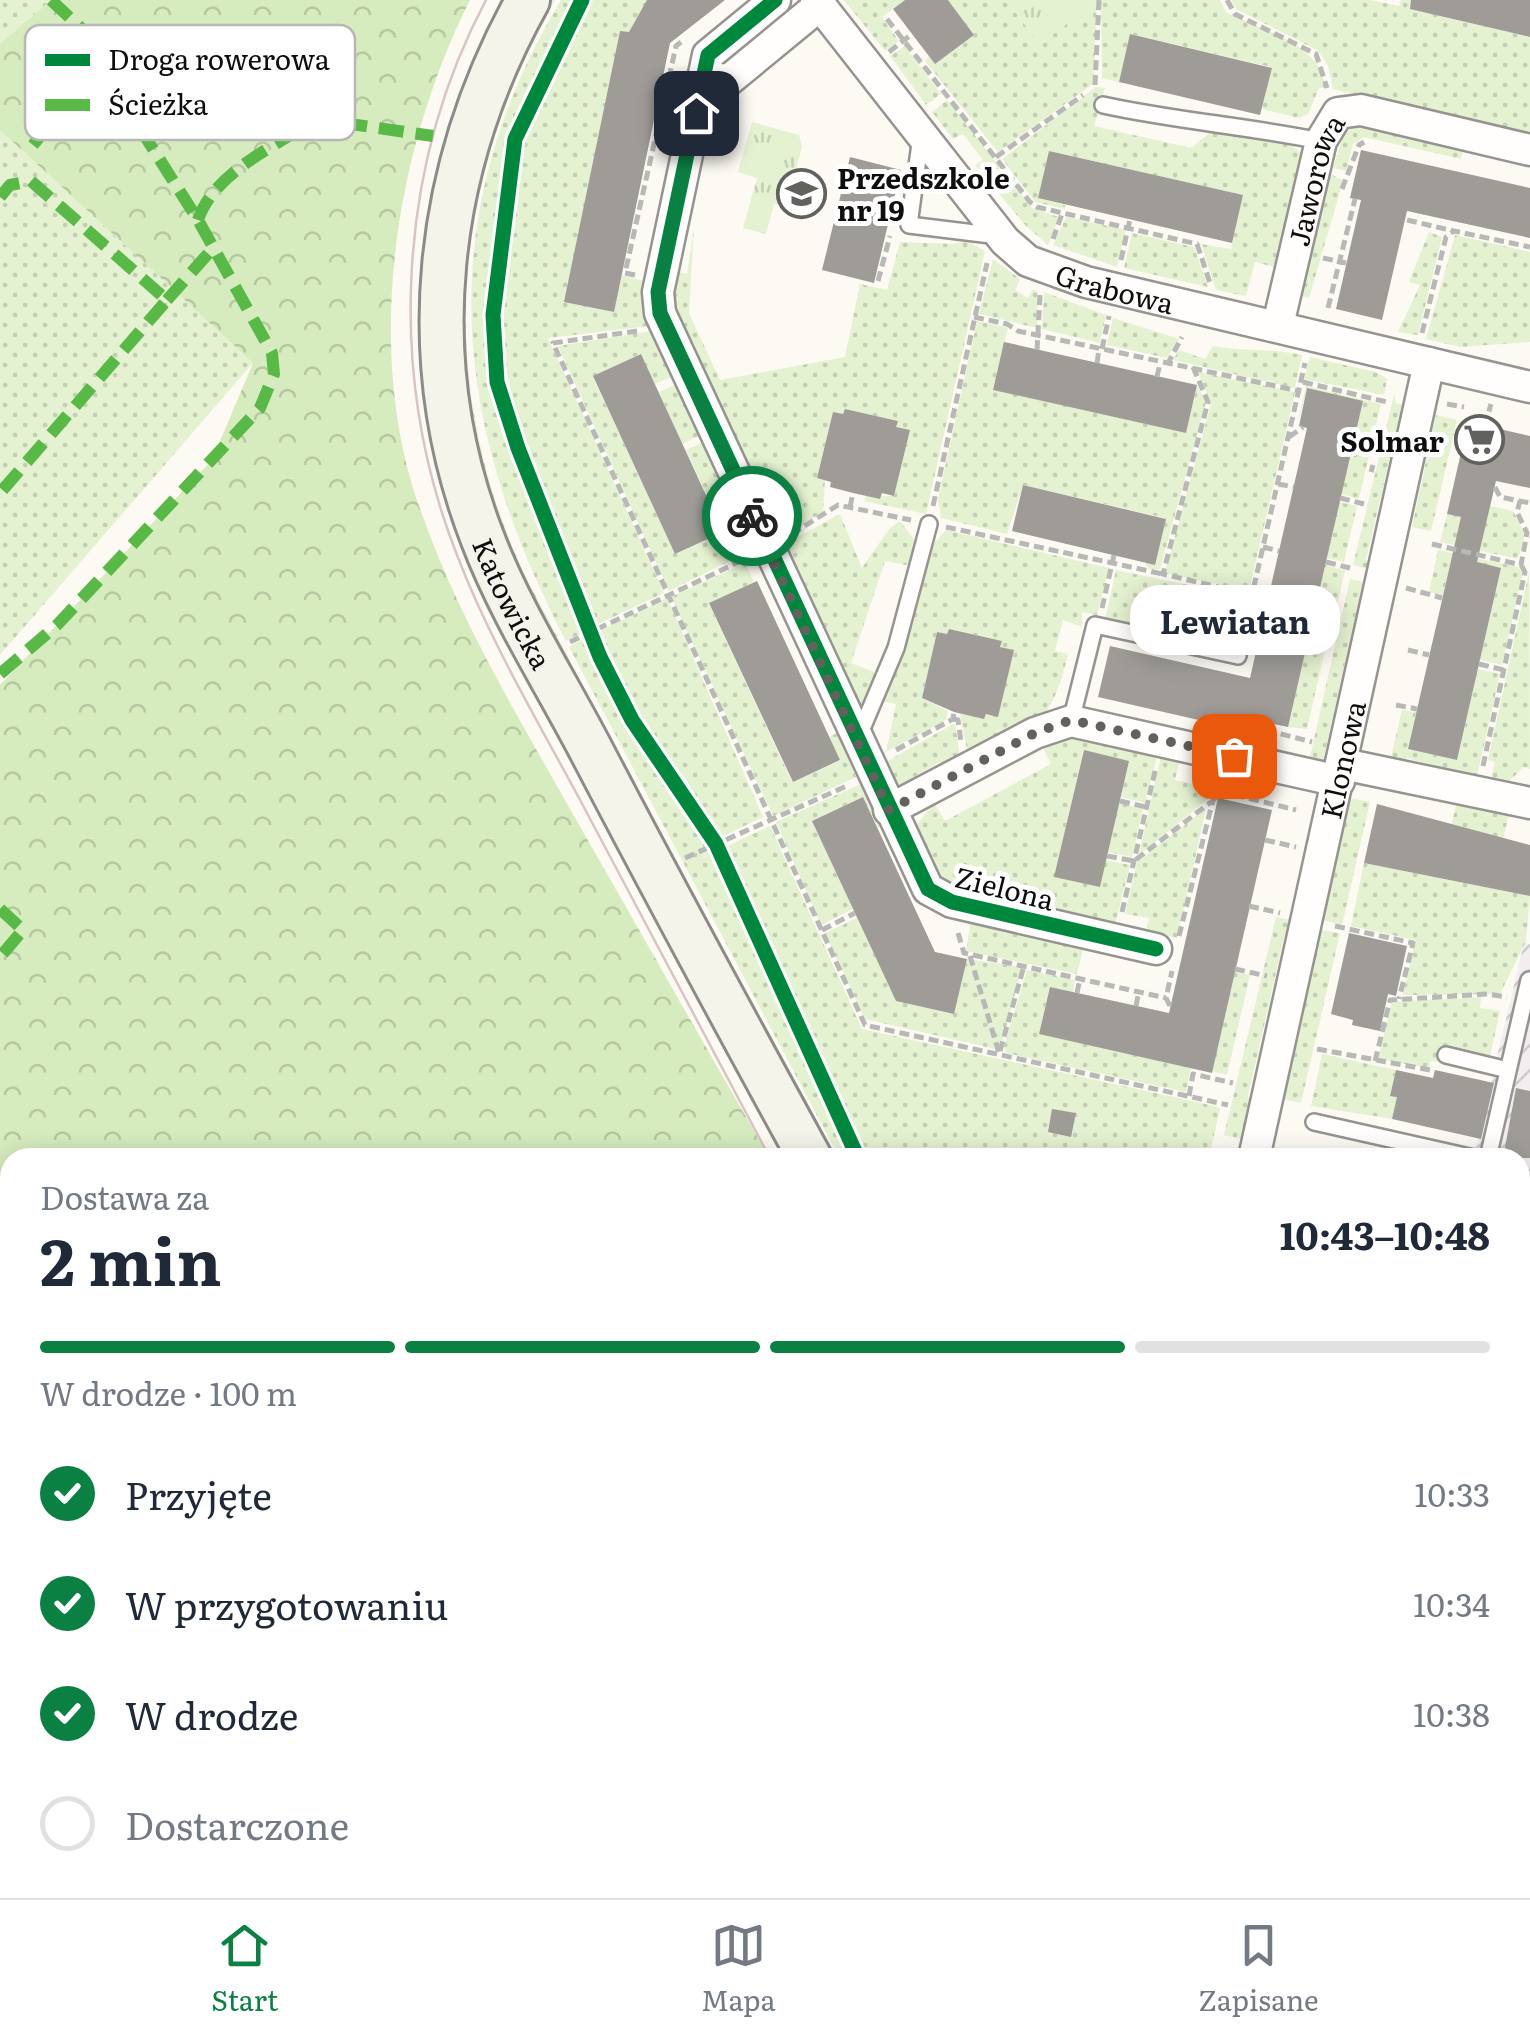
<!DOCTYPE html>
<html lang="pl">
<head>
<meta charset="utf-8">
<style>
  body { margin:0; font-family:Literata,serif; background:#f2f2f3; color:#1f2937; height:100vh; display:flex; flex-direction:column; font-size:38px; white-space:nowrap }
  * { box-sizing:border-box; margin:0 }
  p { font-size:32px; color:#747a83 }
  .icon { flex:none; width:55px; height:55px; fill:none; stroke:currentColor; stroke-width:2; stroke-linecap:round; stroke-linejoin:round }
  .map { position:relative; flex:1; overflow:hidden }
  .drawer { position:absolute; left:0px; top:1148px; width:1530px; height:752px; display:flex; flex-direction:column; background:#fff; border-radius:30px 30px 0 0; box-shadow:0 5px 25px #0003 }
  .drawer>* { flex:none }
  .pin { position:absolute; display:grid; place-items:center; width:85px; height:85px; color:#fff; margin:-42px; border-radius:20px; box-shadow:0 5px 15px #0006 }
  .courier { position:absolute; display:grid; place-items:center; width:100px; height:100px; margin:-50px; border:8px solid #0b8043; border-radius:50%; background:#fff; color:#222; box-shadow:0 2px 12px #0007 }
  .bubble { position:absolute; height:70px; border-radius:30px; background:#fff; box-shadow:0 5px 25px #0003; font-size:32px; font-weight:700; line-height:70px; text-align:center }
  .head em { font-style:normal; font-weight:700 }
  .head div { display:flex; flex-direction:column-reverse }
  .head { display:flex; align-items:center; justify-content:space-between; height:170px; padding:0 40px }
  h1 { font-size:65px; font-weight:700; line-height:75px }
  .bar { display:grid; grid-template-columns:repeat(4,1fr); gap:15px 10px; align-content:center; height:120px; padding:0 40px }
  .bar i { height:12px; border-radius:8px; background:#e0e1e3 }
  .bar .selected { background:#0b8043 }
  .bar p { grid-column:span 4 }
  ol { padding:0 40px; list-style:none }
  li { display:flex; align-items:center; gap:30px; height:110px }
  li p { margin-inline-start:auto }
  li .icon { padding:10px; border-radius:50%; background:#0b8043; color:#fff; stroke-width:4 }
  li:last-child { color:#747a83 }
  li i { width:55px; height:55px; border:5px solid #e0e1e3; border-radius:50% }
  .tabs { display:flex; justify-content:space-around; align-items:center; height:140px; border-top:2px solid #e0e1e3; background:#fff; font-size:28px; color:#747a83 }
  .tabs a { display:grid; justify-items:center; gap:5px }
  .tabs .selected { color:#0b8043 }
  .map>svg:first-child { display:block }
  .industrial { fill:url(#industrial-furrows) }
  .grass { fill:url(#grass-dots) }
  .forest { fill:url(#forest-crowns) }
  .park { fill:url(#park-tufts) }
  .building { fill:#9f9c98 }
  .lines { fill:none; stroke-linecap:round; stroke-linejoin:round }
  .service-casing { stroke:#959491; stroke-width:20 }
  .minor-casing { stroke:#959491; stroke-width:35 }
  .secondary-casing { stroke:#8c8b87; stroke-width:48 }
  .path { stroke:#b8b8b6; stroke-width:5; stroke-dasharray:10 5; stroke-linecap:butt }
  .service { stroke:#fffefd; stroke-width:15 }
  .minor { stroke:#fffefd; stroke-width:30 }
  .secondary { stroke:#f5f4ea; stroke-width:42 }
  .tram { stroke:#d9c4c4; stroke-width:2.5 }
  .quiet { stroke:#58b947; stroke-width:12; stroke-dasharray:25 12; stroke-linecap:butt }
  .cycleway-casing { stroke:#fff; stroke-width:21 }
  .cycleway { stroke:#00873e; stroke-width:15 }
  .done { stroke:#61615e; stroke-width:10; stroke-dasharray:0 18 }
  .route { stroke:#0b8043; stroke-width:12 }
  .labels { text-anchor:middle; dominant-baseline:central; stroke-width:10; stroke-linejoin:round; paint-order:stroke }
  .poi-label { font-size:28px; font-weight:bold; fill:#0e0e0e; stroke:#fff; text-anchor:start }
  .street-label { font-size:28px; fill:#0e0e0e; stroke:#fff }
  .key { fill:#fff; stroke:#b7b7b7; stroke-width:2.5 }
  .key-label { font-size:28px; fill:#0e0e0e }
</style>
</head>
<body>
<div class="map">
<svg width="1530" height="1898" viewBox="0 0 1530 1898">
  <defs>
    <pattern id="industrial-furrows" width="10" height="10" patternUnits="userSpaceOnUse" patternTransform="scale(2.5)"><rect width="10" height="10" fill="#f3edef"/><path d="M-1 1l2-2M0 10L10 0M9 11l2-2" fill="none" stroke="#cfcacc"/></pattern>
    <pattern id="grass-dots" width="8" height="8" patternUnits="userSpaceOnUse" patternTransform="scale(2.5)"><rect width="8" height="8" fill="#e5f2d1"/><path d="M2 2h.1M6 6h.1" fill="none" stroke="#c3ceb2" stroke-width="1.8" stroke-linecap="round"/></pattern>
    <pattern id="forest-crowns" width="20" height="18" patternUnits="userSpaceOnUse" patternTransform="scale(2.5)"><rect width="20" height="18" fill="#d6ebbe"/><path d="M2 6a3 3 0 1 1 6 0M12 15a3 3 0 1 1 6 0" fill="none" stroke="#b6c8a2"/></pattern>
    <pattern id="park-tufts" width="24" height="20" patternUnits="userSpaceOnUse" patternTransform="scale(2.5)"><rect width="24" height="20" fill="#e5f2d1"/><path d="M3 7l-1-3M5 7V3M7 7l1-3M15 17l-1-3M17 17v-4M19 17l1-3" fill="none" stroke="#c3ceb2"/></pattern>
  </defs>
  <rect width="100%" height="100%" fill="#fcfaf2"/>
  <!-- industrial -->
  <path class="industrial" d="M1524,943L1530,944V1226L1520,1268V1158H1466L1477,1143Z"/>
  <!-- grass -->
  <path class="grass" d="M0,0H51L0,44Z
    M547,0H555C445,178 437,397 529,583L831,1157H824L517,573C504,540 488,506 480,472C450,357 454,232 494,118C508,78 529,39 547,0Z
    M561,0H575L512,125L484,335L488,369L514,456L583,633L566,641C452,423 430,218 561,0Z
    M590,0H647L632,33L620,31L565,302L613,312L622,275L643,281L649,326L548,338L664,593L594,626L525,448L498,338L525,124Z
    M844,0H905L882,17L899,41L885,51Z
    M948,0H1006L1040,44L1097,1L1093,84L998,152L925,61L929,56L935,64L974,35Z
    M1101,0H1220L1226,12C1260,29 1324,45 1325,88H1319L1308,114L1299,118L1262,109L1271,67L1131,34L1119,82L1102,78Z
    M1231,0H1371L1399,6L1401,0H1442L1439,16L1530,37V138L1333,89L1328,65L1317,50L1236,9Z
    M905,46L941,94L926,105L890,56Z
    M1096,87L1105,88L1094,126L1191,148L1212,131C1240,135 1286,133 1304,156L1278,268L1255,262L1246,296L1216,290L1201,244L1231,249L1242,195L1049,151L1038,198L1065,205V209L1035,202L1002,159Z
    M947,100L1032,208L1059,217L1048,245L1026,226L975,165L983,160L963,134L953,139L932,112Z
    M1369,120L1464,143L1461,159L1364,137L1353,144L1346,171L1333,168L1345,130Z
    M0,130L253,363L0,655Z
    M1331,174L1343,181L1309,298L1299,296Z
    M1066,217L1126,230L1117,267L1053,245Z
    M694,227L689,313L720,380L845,357L860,284L887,290L900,242L954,244L967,241L985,251L926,514L864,501L866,496H894L910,430L896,427L897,421L845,409L843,414L833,412L817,478L825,480L823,512L772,543L769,519L780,512L762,472L744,480L699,377L706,373L693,341L682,344L666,293L670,270L687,274Z
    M1429,232L1442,237L1418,335L1398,332L1420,285L1409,282Z
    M1132,233L1194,247L1208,287L1124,268Z
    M1455,235L1530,252V342L1460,347L1426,339Z
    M993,259L1020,279L1015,290L1028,298L1033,289L1038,292L1037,328L979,314Z
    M1044,292L1106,315L1100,343L1042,329Z
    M1113,318L1179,339L1167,358L1107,345Z
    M977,321L1008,328L993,389L1186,433L1197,385L1206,402L1160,569H1149L1146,563L1165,518L1023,485L1007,534L941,518L938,499Z
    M653,331L674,376L655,384L640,354L593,377L675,554L723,532L713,510L722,506L744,554L669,591L558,346Z
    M1213,346C1244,352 1272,348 1302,355L1295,388L1173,360L1179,350L1205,359Z
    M1310,357L1376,372L1387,379L1384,395L1304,379Z
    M1198,372L1295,392L1249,591L1165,573L1211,404Z
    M676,384L701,435L682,444L659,392Z
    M1306,386L1381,404L1359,499L1341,494L1307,389L1297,425Z
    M1394,395L1396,403L1410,406L1408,415L1400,414L1366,560L1373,562L1370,569L1353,565Z
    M1436,415L1457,420L1431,531L1412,527Z
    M703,442L728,496L711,505L686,450Z
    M1339,502L1357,506L1344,562L1327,558Z
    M1490,506L1513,511L1525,534L1518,559L1440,542L1447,514L1486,523Z
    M840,514L862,568L890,528L900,521L917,543L913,560L906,565L885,561L851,663L874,672L870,698L857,726L777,548Z
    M946,530L1109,568L1097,615L1082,612V627L1063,620L1055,651L1068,654C1050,731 1033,725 969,760L960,714L985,718L1014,650L1000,647L1001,641L949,629L947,634L937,632L922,698L948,711L946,720L871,760L869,750L886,752L896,704L881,701L906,638L930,547Z
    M1438,550L1518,567L1523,572L1502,665L1480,660L1501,568L1452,557L1443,595L1429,592Z
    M745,563L754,582L709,604L792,782L840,761L829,737L837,733L856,777L773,816L671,597Z
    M1325,565L1345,570L1333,624L1313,619Z
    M1116,570L1247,597L1244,613L1243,601L1220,595L1217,610L1201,605L1174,632L1105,619Z
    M1529,572L1530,769L1523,767L1508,783L1491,780L1495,762L1488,760Z
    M1350,579L1363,582L1324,756L1330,763L1309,761Z
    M667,598L763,817L719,838L687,781L639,719L598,632Z
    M1311,627L1329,632L1307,729L1288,727Z
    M585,638L618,707L682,801L715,859L851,1157H839L569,647Z
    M1478,669L1500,674L1477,776L1407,758L1389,766L1402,710L1416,712L1408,749L1457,760Z
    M955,723L961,764L944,772L940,762L912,778L918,793L893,786L875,768Z
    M1068,735L1159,749L1145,803L1121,797L1128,761L1083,751L1055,876L1106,860L1130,865L1113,932L958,899L930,879L913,829L934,803L945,821L1051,764L1042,746Z
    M1162,751L1181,755L1175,780L1211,788L1208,799L1139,855Z
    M861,784L882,826L878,828L863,797L812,821L853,909L821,925L776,822Z
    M1350,798L1370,802L1342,925L1322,920Z
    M1457,802L1509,814L1503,839L1451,826Z
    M1119,803L1143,809L1132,857L1108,852Z
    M1206,809L1177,938L1146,931L1149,918L1125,914L1137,862Z
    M770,826L862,1029L1215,1106L1220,1109L1209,1157H867L723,848Z
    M1364,863L1530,896L1526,941L1500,994L1403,995L1415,940L1351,926Z
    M972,914L987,918L998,931L1083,949L1077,974L966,951Z
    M1276,917L1290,920L1293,929L1285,933L1248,1096L1253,1106L1245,1140L1224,1135Z
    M857,918L896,1001L953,1014L967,959L1022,967L1001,1047L995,1049L865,1019L825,933Z
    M1320,930L1340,933L1301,1103L1281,1099Z
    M1027,970L1075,980L1073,992L1050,987L1039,1033L1191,1068L1186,1092L1006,1053L1004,1046Z
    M1235,972L1250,975L1227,1075L1212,1071Z
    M1481,997L1480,1008L1500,1011L1490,1056L1445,1045L1439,1062L1431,1061L1428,1068L1378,1059L1392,1002Z
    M1322,1054L1396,1070L1390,1095L1397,1097L1393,1119L1311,1106Z
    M1530,1226V1373L1520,1371V1268Z
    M1520,1605L1530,1615V1741L1520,1734Z
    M70,1890H888L884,1898H70Z
    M917,1890H1492L1504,1898H929Z"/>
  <!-- forest -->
  <path class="forest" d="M51,0H470C396,147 363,346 419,506C457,616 517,715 574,816C639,930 704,1044 769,1157L10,1158V1261L0,1250V685L212,460L253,363L0,130V44Z"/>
  <!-- park -->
  <path class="park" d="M1006,0H1096L1097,1L1040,44Z
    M752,122L799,135L802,147L785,206L774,204L766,234L743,228L757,178L738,172Z
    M1520,1436L1530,1438V1615L1520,1605Z"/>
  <!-- building -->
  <path class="building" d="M647,0H725L670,43L614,312L564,302L620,31L629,32Z
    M905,0H948L974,35L935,64L893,9Z
    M1411,0H1530V37L1410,9Z
    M1130,34L1272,68L1260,115L1119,82Z
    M1361,150L1530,188V238L1407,211L1382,320L1336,309L1361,200L1350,198Z
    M1049,151L1243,195L1232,243L1038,198Z
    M850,157L901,170L874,283L822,270Z
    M1004,342L1197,385L1186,433L993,390Z
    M641,354L723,532L675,554L593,376Z
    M1307,388L1363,401L1288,727L1241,717L1238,729L1098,697L1110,646L1250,678L1307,428L1299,426Z
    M845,409L898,421L896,427L910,430L894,496L882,493L880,499L853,493L830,487L831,482L817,478L833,412L843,414Z
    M1468,422L1530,436V488L1496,481L1477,562L1501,568L1457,760L1408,749L1461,517L1447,514Z
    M1023,485L1166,519L1155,565L1012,531Z
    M757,581L840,760L793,782L709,603Z
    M949,629L1002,641L1000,647L1014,650L998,717L986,714L984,719L954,712L922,698L937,632L947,634Z
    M1084,750L1129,761L1100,887L1054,877Z
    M863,797L935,952L967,959L954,1014L896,1001L812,821Z
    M1218,798L1272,810L1212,1073L1039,1034L1050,987L1169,1013Z
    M1377,804L1530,845V896L1364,863Z
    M1349,933L1407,946L1396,996L1388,994L1380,1031L1352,1025L1353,1020L1331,1014Z
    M1396,1070L1433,1078L1435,1070L1494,1083L1481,1139L1392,1119L1397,1097L1390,1096Z
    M1516,1088L1530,1091V1158H1503Z
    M1052,1109L1076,1113L1071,1137L1048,1132Z"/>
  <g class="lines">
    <defs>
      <path id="service" d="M1103,105C1176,121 1247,126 1321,141
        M921,136L909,225L999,236
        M1071,721L1095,625L1238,656
        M858,738L896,648L929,524
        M1446,1055L1508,1070
        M1314,1122L1474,1158
        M1488,1158L1529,980"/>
      <g id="minor">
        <path d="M775,0L708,55L658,292L660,313L928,889L952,902L1156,949"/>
        <path id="s1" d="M816,0L1005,241L1028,261L1086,282L1530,387"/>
        <path d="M703,80L730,79L820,5"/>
        <path id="s2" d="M1278,325L1321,141L1338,113L1361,110L1530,150"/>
        <path d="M1343,764L1530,803"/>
        <path d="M889,810L1035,733L1071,721L1339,781"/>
        <path id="s3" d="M1254,1158L1429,363"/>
        <path d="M875,1890L887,1898"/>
      </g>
      <g id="secondary">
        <path id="s4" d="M528,0C435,167 413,358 482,537C509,609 556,683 592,752C663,888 736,1023 810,1158"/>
        <path d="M1520,1810L1530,1817"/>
      </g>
    </defs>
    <!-- service casing -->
    <use href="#service" class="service-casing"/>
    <!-- minor casing -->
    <use href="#minor" class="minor-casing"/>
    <!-- secondary casing -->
    <use href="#secondary" class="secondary-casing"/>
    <!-- path -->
    <path class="path" d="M1227,0L1235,14L1316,54L1327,88
      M887,19L1030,202L1037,207L1197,244L1210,283
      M889,52L912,34
      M1095,85L1099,0
      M996,157L1083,95
      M1342,189L1359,145L1364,142
      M1407,220L1454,231
      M1053,239L1062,214
      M1323,258L1346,263
      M1121,260L1130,219
      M635,275L625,273L676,46L681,42
      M878,281L890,236
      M1328,308L1355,199
      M974,317L1007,324L1018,331L1299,391
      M637,331L553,343L865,1025L1228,1105
      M1422,333L1446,237L1454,231L1530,247
      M1102,349L1109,316
      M1037,350L1040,295
      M1097,363L1099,349
      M1167,365L1182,337
      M1193,367L1208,402L1163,574L1252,595L1305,363
      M1157,377L1160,363
      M1303,382L1387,402
      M1447,404L1464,407
      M1485,426L1491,404
      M1289,437L1303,427
      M1371,472L1373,465
      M1278,484L1294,487
      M1495,487L1500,497L1530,503
      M1340,498L1364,504
      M933,506L987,263
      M850,507L853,493
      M946,527L1163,574
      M792,534L838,505L911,520
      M1432,544L1521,565L1527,533L1517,512L1520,501
      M1263,547L1279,551
      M1326,562L1350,568
      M1406,588L1442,598
      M1252,595L1249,611L1265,615
      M1102,608L1114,555
      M1312,623L1337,629
      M1242,637L1249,611
      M570,642L745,559
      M1408,650L1429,655
      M1479,664L1504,670
      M1396,705L1417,709
      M953,719L958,720L961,742
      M1242,730L1243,724L1312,742
      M896,750L953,719L954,712
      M1483,766L1525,572L1521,565
      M1120,801L1146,807
      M1265,840L1296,847
      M1107,856L1134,861L1211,802
      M685,858L849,785
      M1249,906L1280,913
      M1122,912L1156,767
      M1335,926L1413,943L1399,999
      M822,930L855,913
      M958,933L964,953L1166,998
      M1179,936L1213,800L1223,792L1296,810
      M970,956L999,1053
      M1235,969L1267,976
      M1077,993L1080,978
      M1136,1006L1139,991
      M1170,1006L1166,998L1172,971
      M1317,1049L1430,1070
      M1000,1051L1024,966
      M1375,1061L1390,1000L1487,994L1507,997
      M1189,1096L1193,1074L1233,1083
      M1520,1756L1530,1774"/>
    <!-- service -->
    <use href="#service" class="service"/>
    <!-- minor -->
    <use href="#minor" class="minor"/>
    <!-- secondary -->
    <use href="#secondary" class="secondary"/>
    <!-- tram -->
    <path class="tram" d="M486,0C396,170 387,377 457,555C489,639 536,718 579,798C642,918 707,1037 770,1158
      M1520,1852L1530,1859"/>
    <!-- quiet -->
    <path class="quiet" d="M51,0L97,43L127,108
      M0,197L10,185L31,181L167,300L0,493
      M198,220C214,172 276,146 316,119L433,136
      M167,300L214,247
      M0,674L57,625L260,408L274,374L272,353L198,220L127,108C73,93 66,104 33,145
      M0,909L23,930L0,957
      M0,1311L10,1317
      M1520,1451L1530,1453
      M1520,1544L1530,1546"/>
    <defs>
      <path id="cycleway" d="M582,0L515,139L493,315L497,382L518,448L600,657L632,720L716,844L858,1158
        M775,0L708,55L658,292L660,313L928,889L952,902L1156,949"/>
    </defs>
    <!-- cycleway casing -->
    <use href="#cycleway" class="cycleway-casing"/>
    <!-- cycleway -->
    <use href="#cycleway" class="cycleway"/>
  </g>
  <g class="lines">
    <!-- done -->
    <path class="done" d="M752,516L889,810L1035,733L1071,720L1234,756"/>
    <!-- route -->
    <path class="route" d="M696,113L658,292L660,313L752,516"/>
  </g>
  <!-- icons -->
  <defs>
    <symbol id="school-ring" viewBox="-11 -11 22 22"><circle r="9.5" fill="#fff" stroke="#61615e" stroke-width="1.5"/><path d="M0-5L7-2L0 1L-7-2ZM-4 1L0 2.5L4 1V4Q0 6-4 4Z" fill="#61615e"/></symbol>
    <symbol id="supermarket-ring" viewBox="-11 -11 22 22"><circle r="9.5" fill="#fff" stroke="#61615e" stroke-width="1.5"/><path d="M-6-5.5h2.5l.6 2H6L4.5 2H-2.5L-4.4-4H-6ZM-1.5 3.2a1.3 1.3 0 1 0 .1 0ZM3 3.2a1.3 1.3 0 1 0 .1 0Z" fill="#61615e"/></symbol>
  </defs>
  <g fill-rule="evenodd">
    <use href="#school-ring" x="774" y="166" width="55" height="55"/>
    <use href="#supermarket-ring" x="1452" y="412" width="55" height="55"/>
  </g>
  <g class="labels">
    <!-- poi labels -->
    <g class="poi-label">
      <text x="837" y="177">Przedszkole<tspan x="837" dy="32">nr 19</tspan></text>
      <text x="1444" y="440" text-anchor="end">Solmar</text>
    </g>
    <!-- street labels -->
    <g class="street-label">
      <text stroke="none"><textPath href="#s2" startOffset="150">Jaworowa</textPath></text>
      <text stroke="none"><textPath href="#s1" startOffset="428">Grabowa</textPath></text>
      <text stroke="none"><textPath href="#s4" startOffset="630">Katowicka</textPath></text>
      <text stroke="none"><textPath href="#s3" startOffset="408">Klonowa</textPath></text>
      <text transform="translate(1005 887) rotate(14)">Zielona</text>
    </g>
  </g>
  <!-- legend -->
  <rect x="25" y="25" width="330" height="115" rx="15" class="key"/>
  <rect x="45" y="54" width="45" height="12" fill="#00873e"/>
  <rect x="45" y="99" width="45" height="12" fill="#58b947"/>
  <g class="key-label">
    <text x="108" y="70">Droga rowerowa</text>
    <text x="108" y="115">Ścieżka</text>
  </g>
</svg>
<div class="pin" style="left:1234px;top:756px;background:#ea580c"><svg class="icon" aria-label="bag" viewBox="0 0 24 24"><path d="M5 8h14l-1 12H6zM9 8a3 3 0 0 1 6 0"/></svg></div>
<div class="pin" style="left:696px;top:113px;background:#1f2937"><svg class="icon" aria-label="home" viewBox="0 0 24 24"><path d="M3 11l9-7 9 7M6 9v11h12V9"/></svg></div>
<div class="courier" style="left:752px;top:516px"><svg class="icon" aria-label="bike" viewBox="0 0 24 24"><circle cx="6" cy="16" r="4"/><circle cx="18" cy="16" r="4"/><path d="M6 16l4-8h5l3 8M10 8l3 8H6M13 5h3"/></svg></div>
<div class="bubble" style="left:1130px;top:585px;width:210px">Lewiatan</div>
<section class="drawer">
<div class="head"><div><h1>2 min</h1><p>Dostawa za</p></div><em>10:43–10:48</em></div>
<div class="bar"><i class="selected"></i><i class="selected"></i><i class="selected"></i><i></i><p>W drodze · 100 m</p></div>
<ol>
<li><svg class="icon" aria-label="check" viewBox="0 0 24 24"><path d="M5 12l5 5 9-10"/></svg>Przyjęte<p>10:33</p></li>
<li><svg class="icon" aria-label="check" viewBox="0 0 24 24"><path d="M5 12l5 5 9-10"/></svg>W przygotowaniu<p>10:34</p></li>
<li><svg class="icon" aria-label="check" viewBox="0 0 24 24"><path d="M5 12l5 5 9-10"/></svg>W drodze<p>10:38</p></li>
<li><i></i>Dostarczone</li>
</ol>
</section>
</div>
<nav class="tabs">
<a class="selected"><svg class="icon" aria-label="home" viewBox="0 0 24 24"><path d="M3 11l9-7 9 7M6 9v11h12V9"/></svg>Start</a>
<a><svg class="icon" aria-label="map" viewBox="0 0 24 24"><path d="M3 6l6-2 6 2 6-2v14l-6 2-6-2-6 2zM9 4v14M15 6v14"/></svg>Mapa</a>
<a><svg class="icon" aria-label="saved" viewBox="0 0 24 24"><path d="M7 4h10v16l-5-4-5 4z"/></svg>Zapisane</a>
</nav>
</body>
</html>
